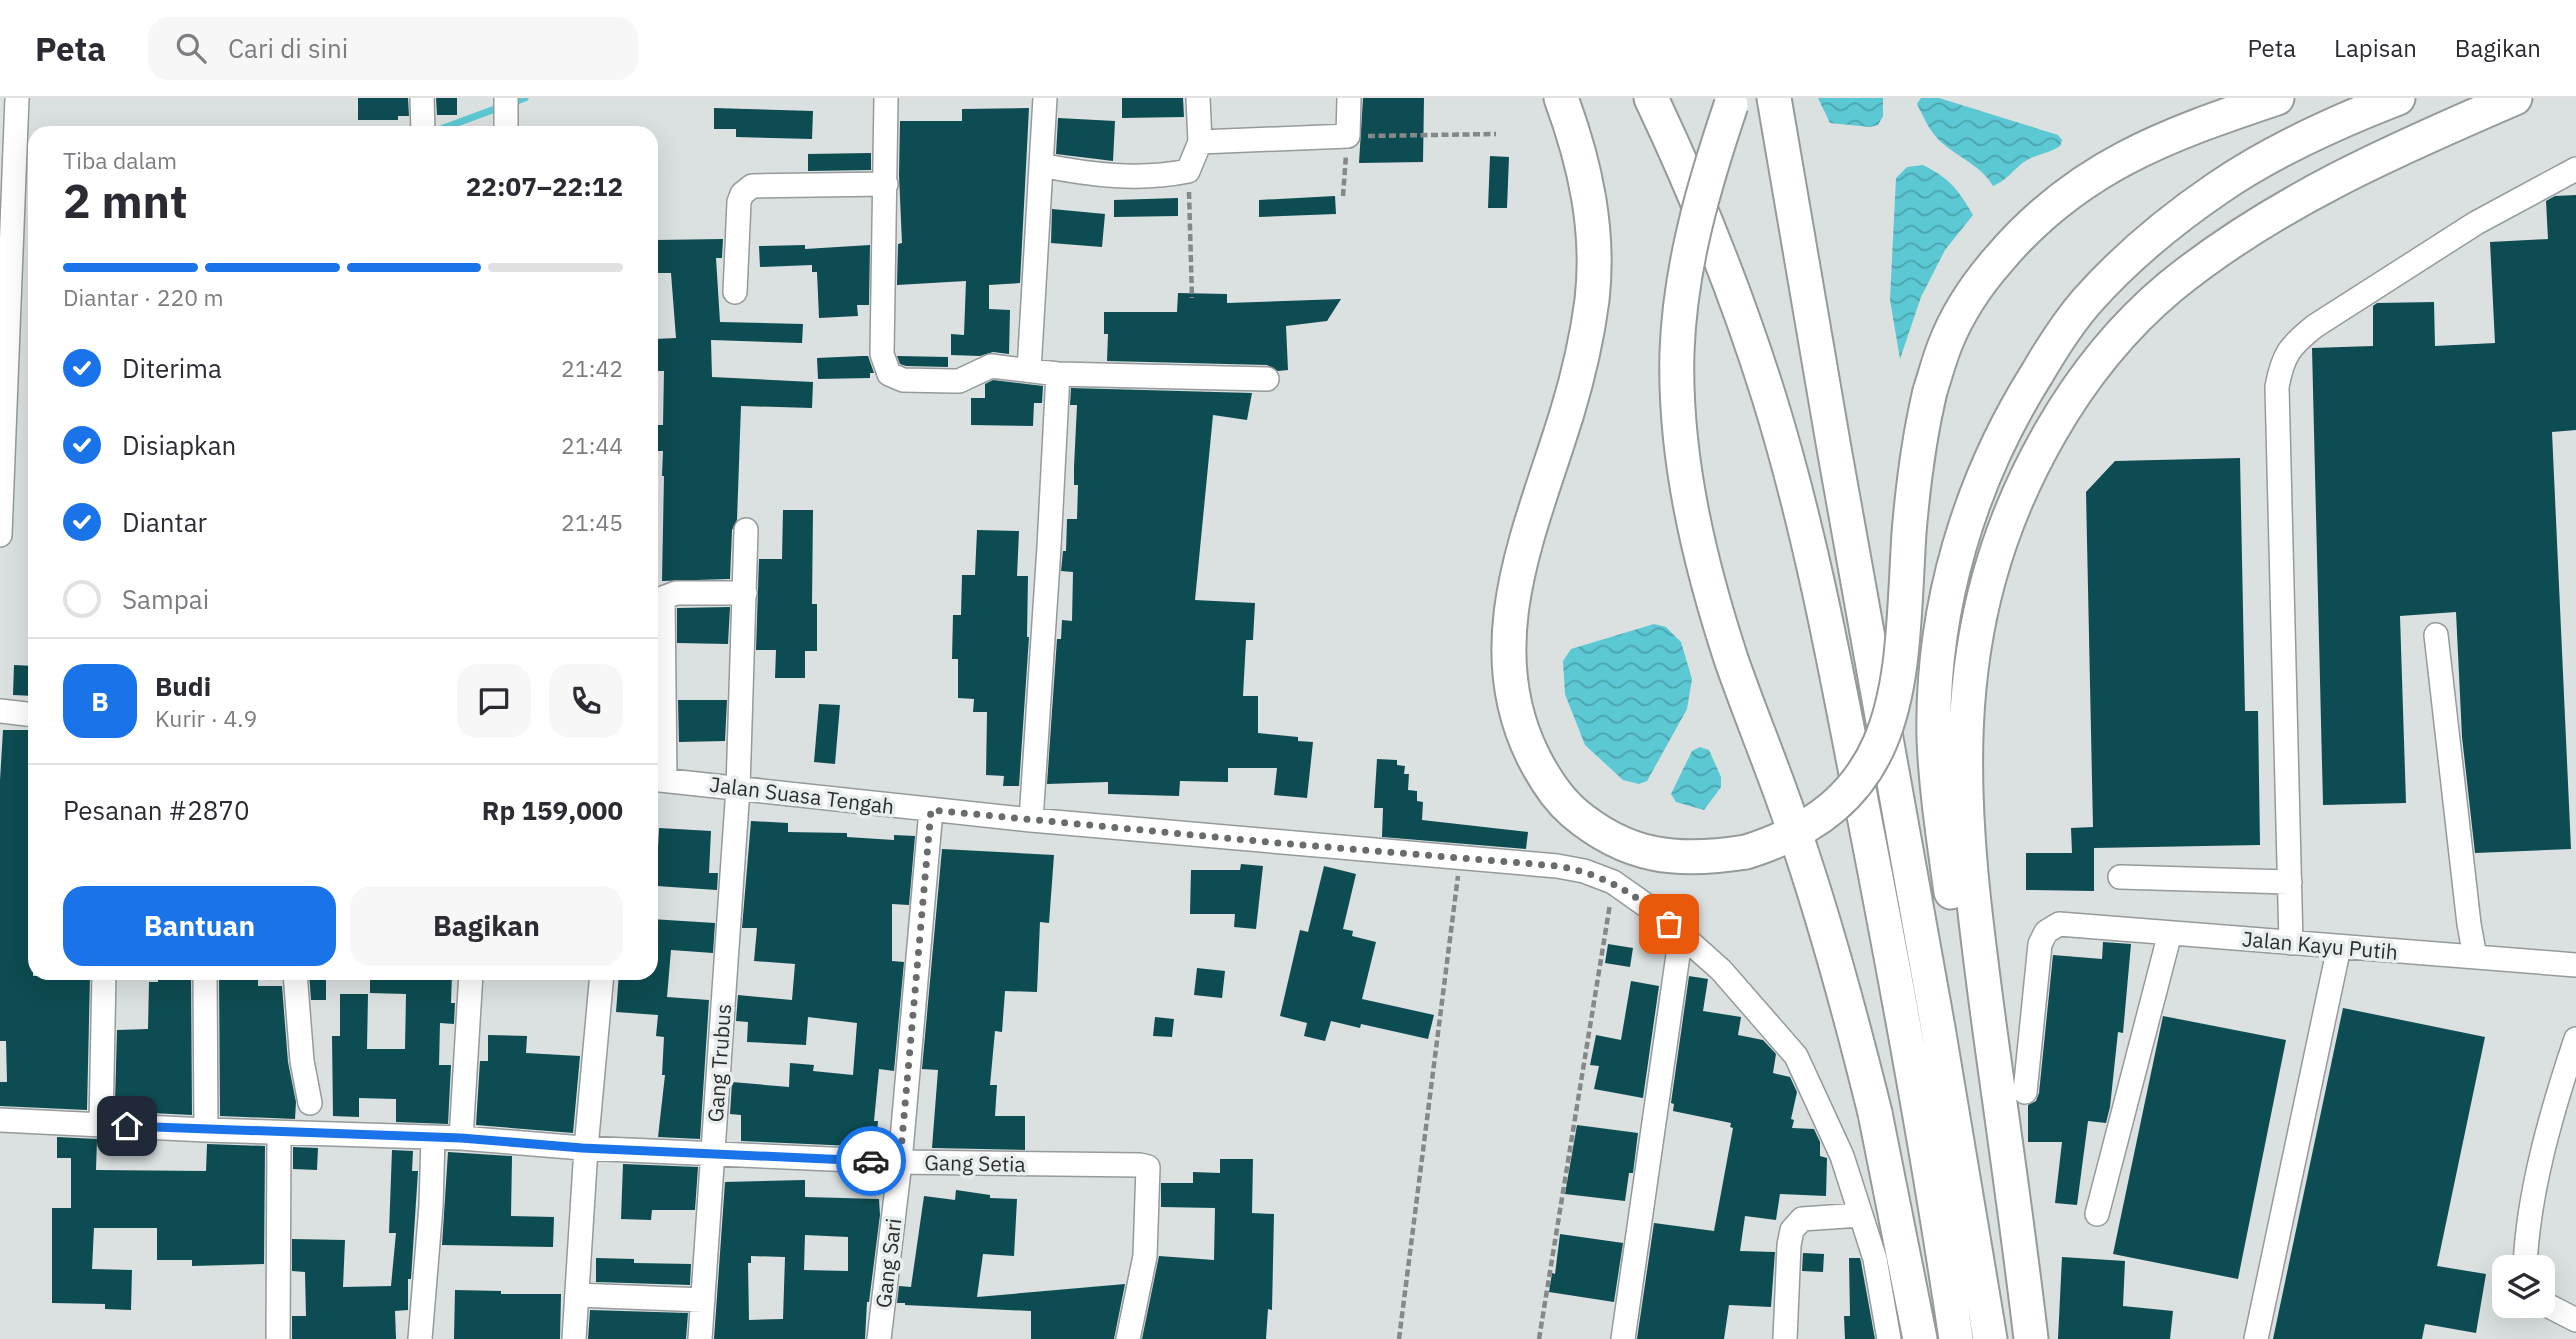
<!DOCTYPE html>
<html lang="id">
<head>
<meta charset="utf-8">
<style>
  body { margin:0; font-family:"IBM Plex Sans",sans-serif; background:#f7f7f7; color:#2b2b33; height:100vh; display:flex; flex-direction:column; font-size:26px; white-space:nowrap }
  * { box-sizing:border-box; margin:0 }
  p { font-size:23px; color:#7c7c81 }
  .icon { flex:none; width:38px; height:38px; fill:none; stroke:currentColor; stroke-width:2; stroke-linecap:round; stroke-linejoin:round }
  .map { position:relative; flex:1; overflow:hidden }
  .sheet { position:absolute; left:28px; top:28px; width:630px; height:854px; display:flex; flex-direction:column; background:#fff; border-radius:21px; box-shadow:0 7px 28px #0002 }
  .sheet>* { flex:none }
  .buttons { position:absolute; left:2492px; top:1157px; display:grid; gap:14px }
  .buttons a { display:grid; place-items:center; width:63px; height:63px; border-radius:14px; background:#fff; box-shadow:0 7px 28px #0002; font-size:35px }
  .pin { position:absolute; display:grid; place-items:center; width:60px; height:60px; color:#fff; margin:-30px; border-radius:14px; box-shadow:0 4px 10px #0006 }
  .courier { position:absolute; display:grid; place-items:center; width:70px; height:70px; margin:-35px; border:5px solid #1a73e8; border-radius:50%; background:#fff; color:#222; box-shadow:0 2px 9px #0007 }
  .headline em { font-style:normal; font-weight:700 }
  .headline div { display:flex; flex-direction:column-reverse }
  .headline { display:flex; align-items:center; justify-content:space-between; height:119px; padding:0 35px }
  h1 { font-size:46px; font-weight:700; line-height:52px }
  .bar { display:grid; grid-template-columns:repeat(4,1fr); gap:10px 7px; align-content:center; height:84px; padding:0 35px }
  .bar i { height:9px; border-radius:5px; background:#e1e1e2 }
  .bar .selected { background:#1a73e8 }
  .bar p { grid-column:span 4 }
  .line { display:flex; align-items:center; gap:18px; padding:0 35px; border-top:2px solid #e1e1e2 }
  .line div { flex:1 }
  .round { display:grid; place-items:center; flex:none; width:74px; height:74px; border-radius:21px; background:#f7f7f7 }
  ol { padding:0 35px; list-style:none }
  li { display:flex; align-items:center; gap:21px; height:77px }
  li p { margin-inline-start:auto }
  li .icon { padding:7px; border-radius:50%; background:#1a73e8; color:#fff; stroke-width:4 }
  li:last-child { color:#7c7c81 }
  li i { width:38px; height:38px; border:4px solid #e1e1e2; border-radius:50% }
  .button { display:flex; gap:14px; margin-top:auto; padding:14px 35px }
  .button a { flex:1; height:80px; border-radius:21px; background:#1a73e8; color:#fff; font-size:28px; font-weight:700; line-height:80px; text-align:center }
  .button a+a { background:#f7f7f7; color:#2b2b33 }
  header { display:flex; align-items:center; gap:42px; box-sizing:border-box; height:98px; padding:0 35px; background:#fff; border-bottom:2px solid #e1e1e2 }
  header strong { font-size:33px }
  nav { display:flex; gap:38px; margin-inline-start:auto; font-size:24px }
  .search { width:490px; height:63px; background:#f7f7f7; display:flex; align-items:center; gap:18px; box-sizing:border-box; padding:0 24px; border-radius:21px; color:#7c7c81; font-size:26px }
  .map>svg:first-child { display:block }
  .water { fill:url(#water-waves) }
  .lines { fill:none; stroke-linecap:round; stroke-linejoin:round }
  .stream { stroke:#5bc8d4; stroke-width:7 }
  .building { fill:#0d4c52; fill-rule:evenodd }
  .minor-casing { stroke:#959a9a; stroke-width:26 }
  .highway-casing { stroke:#959a9a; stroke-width:37 }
  .path { stroke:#858889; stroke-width:4.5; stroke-dasharray:7 3.5; stroke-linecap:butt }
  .minor { stroke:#fff; stroke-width:23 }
  .highway { stroke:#fff; stroke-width:33 }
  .highway-bridge-casing { stroke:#959a9a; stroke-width:37; stroke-linecap:butt }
  .highway-bridge { stroke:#fff; stroke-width:33 }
  .done { stroke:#696c6c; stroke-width:7; stroke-dasharray:0 12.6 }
  .route { stroke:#1a73e8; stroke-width:9 }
  .labels { text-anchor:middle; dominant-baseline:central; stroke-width:7; stroke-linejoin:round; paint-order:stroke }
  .street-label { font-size:21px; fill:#2c2d2e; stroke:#e8edee }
</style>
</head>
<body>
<header>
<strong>Peta</strong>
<div class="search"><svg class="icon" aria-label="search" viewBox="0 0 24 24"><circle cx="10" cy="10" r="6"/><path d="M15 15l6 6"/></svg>Cari di sini</div>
<nav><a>Peta</a><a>Lapisan</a><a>Bagikan</a></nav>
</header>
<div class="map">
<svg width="2576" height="1241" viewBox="0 0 2576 1241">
  <defs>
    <pattern id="water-waves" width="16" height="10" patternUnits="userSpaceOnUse" patternTransform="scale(1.75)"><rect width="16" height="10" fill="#5bc8d4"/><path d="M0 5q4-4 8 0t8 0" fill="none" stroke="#4ba3ac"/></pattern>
  </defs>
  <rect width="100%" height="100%" fill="#dbe0e0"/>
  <!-- water -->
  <path class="water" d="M1818,0H1883V18L1878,27L1870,29L1830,25Z
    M1921,0H1939L2058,37L2062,42L2060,48C2049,56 2035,56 2024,64C2013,72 2006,83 1993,88C1983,70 1962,61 1946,48C1931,37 1925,22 1917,6Z
    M1923,67C1950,81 1958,91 1973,117L1945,152L1921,199L1900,261L1890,202L1896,80L1907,69Z
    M1654,526L1666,529L1681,544L1692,581L1687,611L1647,683L1639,686L1623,682L1585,647L1565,596L1563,563L1571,551Z
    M1700,649L1709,652L1721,679V689L1704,712L1676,704L1671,696L1692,653Z"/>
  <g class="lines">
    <!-- stream -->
    <path class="stream" d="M430,35L525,0"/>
  </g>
  <!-- building -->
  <path class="building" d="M358,0H408L409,18H398V22H358Z
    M436,0H457V17H437Z
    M1122,0H1183L1184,19L1122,20Z
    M1363,0H1424L1423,64L1359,65Z
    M714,10L813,13L812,41L736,39V31H714Z
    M1029,10L1020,185L989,187V211L1010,212L1009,256L993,254L980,258L951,257V236L964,237L966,183L897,187L898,146L902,145L899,77L900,23H962V11Z
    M1058,20L1115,23L1113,63L1056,56Z
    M871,55V72L808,73V56Z
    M1490,58L1509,59L1507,110H1488Z
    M2576,97V332L2552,334L2571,751L2475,755L2462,639L2456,514L2400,518L2406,705L2323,707L2312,250L2373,248V208L2377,205L2434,204L2435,248L2495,245L2490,144L2548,141L2546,103L2555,98Z
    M1335,98L1336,116L1259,119V102Z
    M1178,100V118L1114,119V102Z
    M1052,111L1105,116L1102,149L1051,145Z
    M723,141L722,160H716L720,224L803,226L802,245L711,242L712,279L813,284L812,310L741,308L737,422L732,432L730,481L662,483L664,378H662L663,353H651V327H663L664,273H655L654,241L676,240L671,175H657L656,142Z
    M805,147V151L870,147L869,207H857L858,218L819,220L817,174H812V167L760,169L759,148Z
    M1178,195L1227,196V205L1341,201L1327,223L1286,228L1288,272L1278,273L1267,267L1107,263L1108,236H1104V214H1177Z
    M862,258H868L874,275H870V280L818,281L817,260Z
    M897,258L948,259V269L906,268L900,266Z
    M993,282L1043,288L1042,305H1034L1033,328L971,327V300H985V286Z
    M1071,290L1252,295L1247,322L1213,317L1195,502L1255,505L1253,542H1246L1243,598H1258V635L1298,639V643L1313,644L1307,700L1274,697L1277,670H1228V684L1180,683L1179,698L1108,696V684L1047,686L1057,541H1061L1062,522L1072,523L1073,474L1061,473L1063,453H1066L1067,421H1077L1078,387H1074V369L1077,307H1070Z
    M2240,360L2245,613H2258L2260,747L2094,750V793L2026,792V755H2072L2071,730L2093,729L2086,394L2115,363Z
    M783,412H813L812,506H817V553H805V580H775L776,552H756L759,461H782Z
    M977,432L1019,433L1017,478H1028L1027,539H1029L1019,688H1003L1004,678L986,677L987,614H973L974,601L958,600V561H952L953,517H961L962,477H975Z
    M730,509L728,546L677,545V510Z
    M14,567L35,568V598L13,597Z
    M678,602H727L725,643L679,644Z
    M819,606L840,607L835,666L814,664Z
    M3,632H35L33,878H90L87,1012L0,1008V984H7L6,943H0V682Z
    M1377,661L1397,662V667L1405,668L1404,676H1409L1408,692L1417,693V703L1423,704L1422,722L1528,734L1526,751L1382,739L1383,710H1374Z
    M751,723L788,725V734L847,735V739L894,742V737L915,738L909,807L892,806V863L904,864L894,973L879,971L874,1023H878L876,1049L741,1043V1017L730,1016L732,984L789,989L790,965L814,967L813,973L853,977L857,925L808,919L806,947L747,944L748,924L736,923L738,897L792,902L795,866L754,863L757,830H742Z
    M659,730L711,733L709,775H718L717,792L656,788Z
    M942,751L1054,757L1049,825L1040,824L1037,894L1005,893L1002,934L995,933L990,987H997L995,1018H1025V1052L932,1050L938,972L922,971Z
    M1241,766L1263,768L1256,831L1234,829L1235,816H1190L1191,772H1240Z
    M1324,768L1356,776L1343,831L1353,833L1352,838L1376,844L1362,901L1434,917L1428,941L1361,926L1360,930L1331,923L1325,943L1304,938L1307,925L1280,918L1300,832L1308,834Z
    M651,821L715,825L713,855L671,852L667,899L709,902L700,1041L658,1039L665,977H662L664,939L656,938L658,917L616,914L619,875H651Z
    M2103,844L2131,846L2123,935L2118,934L2110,1009L2106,1025L2088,1023L2077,1107L2055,1105L2062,1044H2028V1007L2036,1003L2039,995L2053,857L2102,861Z
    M1608,846L1633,850L1630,869L1605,865Z
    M1197,870L1225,873L1222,900L1194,897Z
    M158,875H191L192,1017L151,1015V1005L115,1004L117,932L148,931L149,884H158Z
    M219,875H258V888H282L288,964L296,1004L295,1021L220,1018Z
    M309,875H326V902H311Z
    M370,875H452L451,905H455L454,926L440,925L439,967H451L448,1026L396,1024V1001L359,1000V1019L333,1018L332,938H340V896H368L367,951H405L406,896L370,895Z
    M1689,878L1708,881L1703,913L1741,919L1738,937L1763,942L1776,956L1773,975L1790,979L1797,994L1791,1021L1794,1022L1792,1030L1814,1031L1820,1044V1058L1827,1060L1826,1098L1780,1096L1776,1122L1745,1118L1740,1153L1775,1154L1771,1209L1729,1207L1724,1241H1637L1654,1125L1714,1133L1733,1030L1730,1029L1731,1025L1673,1013L1674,1006L1671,1005Z
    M1631,883L1659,888L1643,1000L1594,991L1599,968L1590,967L1596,937L1621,942Z
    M2343,910L2485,939L2437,1168L2486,1176L2476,1235L2425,1226L2422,1241H2273Z
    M2163,918L2286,942L2238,1181L2113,1156Z
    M1155,919L1174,921L1172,939L1153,938Z
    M488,937L527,938L526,955L580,958L573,1035L476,1027L480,963H488Z
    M1577,1027L1638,1035L1633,1075H1629L1625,1103L1565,1096Z
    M57,1039L97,1041L96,1072L206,1073L207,1046L265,1048L264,1166L192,1168V1162H157V1130H94L92,1171L132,1172L131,1212L105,1211V1206L52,1205V1110H71V1060H57Z
    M293,1049L318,1050L317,1072L293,1071Z
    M392,1052L413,1053L412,1073H418L411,1181H408V1212L395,1213L396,1241H292V1218H306L305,1174L292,1173V1141L345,1142L343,1189L391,1188L396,1135H389Z
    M448,1054L512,1058L511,1118L554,1119L553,1149L442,1147Z
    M1220,1061H1253L1252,1115L1274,1116L1272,1212L1268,1211L1266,1241H1142L1159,1158L1214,1162L1215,1110L1161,1109V1085H1193V1074L1220,1075Z
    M623,1066L698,1069L695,1112H652L651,1122L621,1121Z
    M805,1082V1099L879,1101L880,1117L869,1204H867L865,1241H714L725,1084ZM805,1137L848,1139V1173L804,1172ZM751,1158L785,1159L783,1221L749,1222L748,1165H751Z
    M956,1092L990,1097V1100L1017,1101L1014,1158L983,1156L977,1199L1125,1186L1114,1241H1031V1213L905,1207V1205H897L899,1188L911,1189L924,1098L955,1102Z
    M1560,1136L1623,1145L1614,1204L1549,1194L1552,1175L1555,1176Z
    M1803,1155L1824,1156L1823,1174L1802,1173Z
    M2062,1159L2125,1163L2123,1208L2173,1213L2170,1241H2058Z
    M596,1160L634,1161V1165L691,1166L690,1187L596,1184Z
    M1849,1160H1860L1861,1164L1875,1241H1845L1844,1218H1850Z
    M455,1192L501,1193V1196H561L560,1241H454Z
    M590,1212L688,1215L686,1241H588Z"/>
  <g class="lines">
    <defs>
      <path id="minor" d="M422,0L423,35
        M506,0V35
        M886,0L882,256L889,276L903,282L952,283H959L991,268L1058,276L1049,449L1031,722
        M1200,44L1348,38L1349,0
        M1041,67C1090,77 1139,83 1188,73L1200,44L1198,0
        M735,194L739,104L742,96L752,88L886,86
        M1029,272L1045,0
        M1058,276L1267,281
        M0,437L17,0
        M2436,537L2469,826L2475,859
        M0,613L35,617
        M651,681L1031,722L1557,768L1584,773L1613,784L1657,815L1721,872L1796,958L1842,1058L1875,1161L1889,1241
        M665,682L663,500L676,495H745
        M2120,779L2290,784
        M2291,845L2277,289C2283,256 2290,248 2315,228L2476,125L2576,71
        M205,875L206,1032
        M295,875L302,963L310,1005
        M2025,994L2040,846L2046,834L2059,826L2576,867
        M0,1022L206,1032L461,1040L582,1050L900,1064L1140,1067L1148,1069L1145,1158L1128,1241
        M101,1027L104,875
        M461,1040L471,875
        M2097,1116L2170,835
        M2525,1169C2528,1094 2552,1012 2576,941
        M577,1197L703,1202
        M2543,1205L2576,1222
        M278,1241L279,1035
        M420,1241L431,1108L433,1040
        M574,1241L586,1050L602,875
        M700,1241L738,690L746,432
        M879,1241L900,1064L931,712
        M1623,1241L1681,836
        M1785,1241L1789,1147L1792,1132L1802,1121L1860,1117
        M2256,1241L2339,849"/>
      <path id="highway" d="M1561,0C1585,65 1600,132 1592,202C1587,240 1578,279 1567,315C1533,427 1476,543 1533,658C1543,678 1556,699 1573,714C1627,760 1677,765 1746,754
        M1651,0C1697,97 1737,197 1769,299C1813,441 1839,588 1867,733C1900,902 1931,1071 1956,1241
        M1774,0L1835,356L1938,930L1990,1241
        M1930,293C1935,278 1939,262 1945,247C1957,216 1977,186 1999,161C2077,69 2166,37 2277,0
        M1951,794C1944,743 1936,692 1934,641C1931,511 1969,383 2038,274C2052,250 2068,225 2086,204C2124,161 2171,122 2218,90C2273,52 2336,24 2398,0
        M1875,1015L1920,1241
        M2031,1241C2019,1138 2004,1035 1990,933C1961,717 1936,534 2050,335C2082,279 2121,230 2170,189C2273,105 2394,52 2515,0"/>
    </defs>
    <!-- minor casing -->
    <use href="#minor" class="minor-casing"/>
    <!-- highway casing -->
    <use href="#highway" class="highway-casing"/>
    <!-- path -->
    <path class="path" d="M1368,38L1496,36
      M1189,94L1192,200
      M1343,98L1346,57
      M1399,1241L1458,778
      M1539,1241L1610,806"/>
    <!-- minor -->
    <use href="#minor" class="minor"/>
    <!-- highway -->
    <use href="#highway" class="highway"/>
    <defs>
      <path id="highway-bridge" d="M1731,7C1704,87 1680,168 1677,254C1674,358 1699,463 1731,561C1749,613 1770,663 1788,715C1823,813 1850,914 1875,1015
        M1746,754C1911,703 1900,578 1909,435C1913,386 1919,340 1930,293"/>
    </defs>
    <!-- highway-bridge casing -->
    <use href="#highway-bridge" class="highway-bridge-casing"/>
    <!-- highway-bridge -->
    <use href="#highway-bridge" class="highway-bridge"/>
  </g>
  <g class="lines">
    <!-- done -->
    <path class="done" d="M871,1063L900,1064L931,712L1278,745L1558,768C1605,777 1633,794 1669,826"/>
    <!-- route -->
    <path class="route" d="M127,1028L461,1040L582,1050L871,1063"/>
  </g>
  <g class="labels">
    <!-- street labels -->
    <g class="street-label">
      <text transform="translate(802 697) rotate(7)">Jalan Suasa Tengah</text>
      <text transform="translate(2320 847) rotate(5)">Jalan Kayu Putih</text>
      <text transform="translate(719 965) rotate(-86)">Gang Trubus</text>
      <text transform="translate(975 1065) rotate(1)">Gang Setia</text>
      <text transform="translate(888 1165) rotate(-83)">Gang Sari</text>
    </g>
  </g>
</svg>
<div class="buttons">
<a><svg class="icon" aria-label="layers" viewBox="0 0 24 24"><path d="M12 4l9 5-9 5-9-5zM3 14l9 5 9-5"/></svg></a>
</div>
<div class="pin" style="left:1669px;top:826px;background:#ea580c"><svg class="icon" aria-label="bag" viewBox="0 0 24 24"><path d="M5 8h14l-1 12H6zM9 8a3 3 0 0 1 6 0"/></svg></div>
<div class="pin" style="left:127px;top:1028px;background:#1f2937"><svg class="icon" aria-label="home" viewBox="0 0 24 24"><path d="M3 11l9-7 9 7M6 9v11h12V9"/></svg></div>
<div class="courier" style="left:871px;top:1063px"><svg class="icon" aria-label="car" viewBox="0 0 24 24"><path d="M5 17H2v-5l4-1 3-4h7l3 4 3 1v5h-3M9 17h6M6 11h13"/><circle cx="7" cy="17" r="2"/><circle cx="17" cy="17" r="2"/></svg></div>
<section class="sheet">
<div class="headline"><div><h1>2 mnt</h1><p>Tiba dalam</p></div><em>22:07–22:12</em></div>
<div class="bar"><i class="selected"></i><i class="selected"></i><i class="selected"></i><i></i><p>Diantar · 220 m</p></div>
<ol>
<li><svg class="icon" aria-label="check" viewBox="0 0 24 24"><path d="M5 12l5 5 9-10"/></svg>Diterima<p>21:42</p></li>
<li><svg class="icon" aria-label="check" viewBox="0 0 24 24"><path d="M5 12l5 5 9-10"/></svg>Disiapkan<p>21:44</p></li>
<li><svg class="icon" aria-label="check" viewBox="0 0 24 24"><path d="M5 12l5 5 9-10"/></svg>Diantar<p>21:45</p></li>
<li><i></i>Sampai</li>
</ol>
<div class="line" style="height:126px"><b class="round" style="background:#1a73e8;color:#fff">B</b><div><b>Budi</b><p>Kurir · 4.9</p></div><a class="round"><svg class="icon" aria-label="chat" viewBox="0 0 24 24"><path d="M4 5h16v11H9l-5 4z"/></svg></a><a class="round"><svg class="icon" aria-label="phone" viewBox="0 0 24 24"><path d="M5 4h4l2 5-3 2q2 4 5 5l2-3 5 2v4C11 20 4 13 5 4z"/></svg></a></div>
<div class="line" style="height:91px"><div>Pesanan #2870</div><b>Rp 159,000</b></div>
<div class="button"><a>Bantuan</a><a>Bagikan</a></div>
</section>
</div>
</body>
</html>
